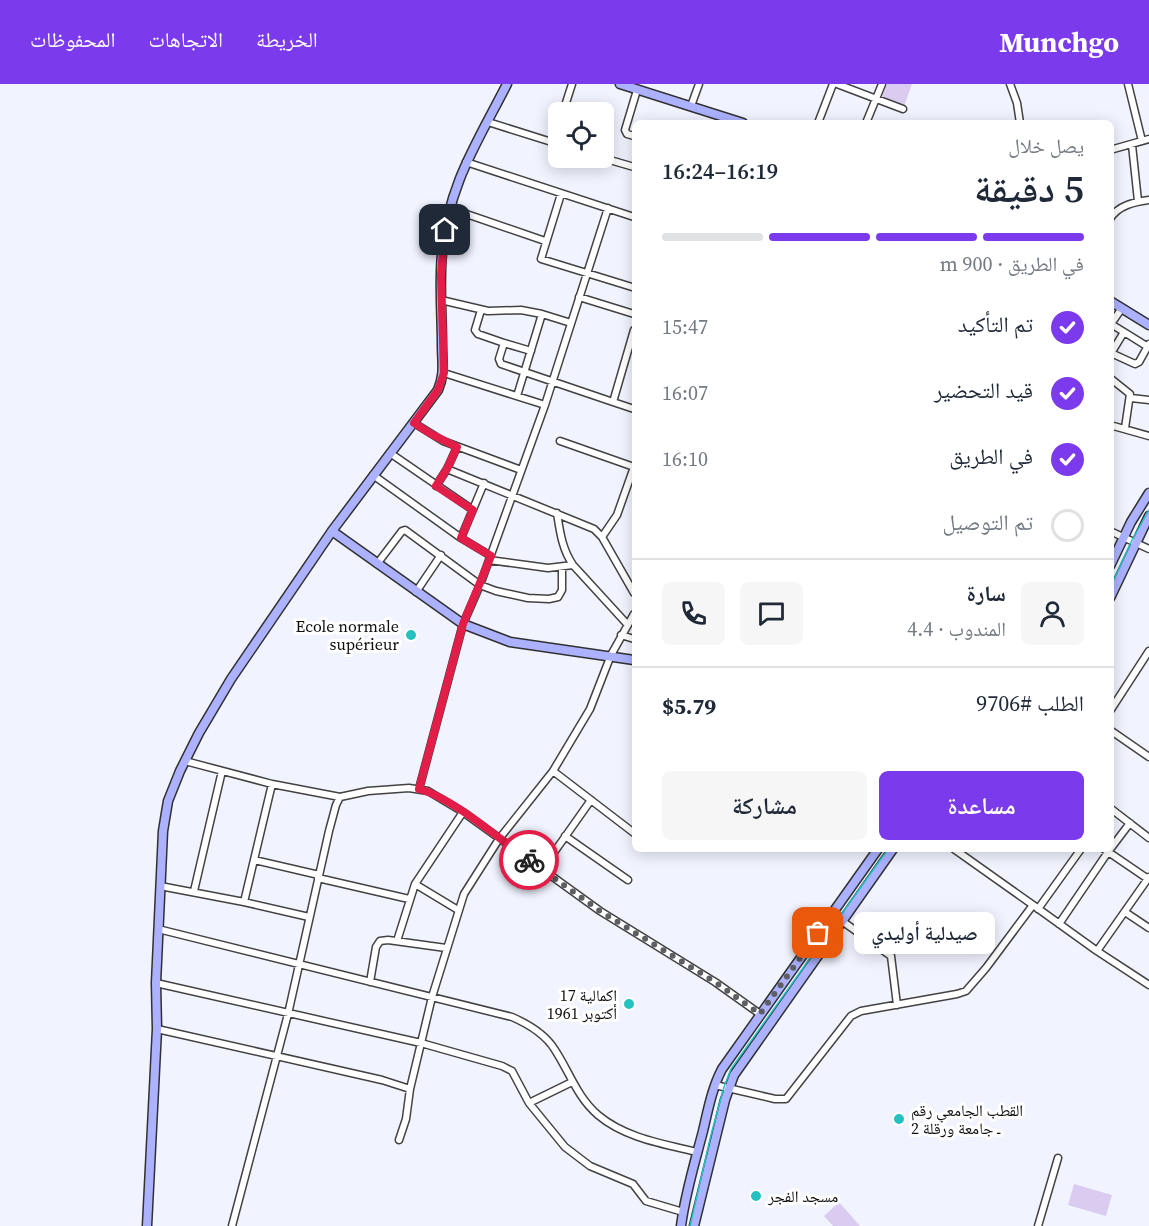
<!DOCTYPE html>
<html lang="ar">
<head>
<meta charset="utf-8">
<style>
  body { margin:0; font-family:"Source Serif 4","Noto Naskh Arabic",serif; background:#f6f6f7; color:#1f2937; direction:rtl; height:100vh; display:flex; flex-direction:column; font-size:22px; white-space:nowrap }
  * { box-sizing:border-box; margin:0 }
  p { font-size:20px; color:#747a83 }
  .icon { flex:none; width:33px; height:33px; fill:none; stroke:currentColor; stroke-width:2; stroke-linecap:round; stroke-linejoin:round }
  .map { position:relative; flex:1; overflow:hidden; direction:ltr }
  .drawer { position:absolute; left:632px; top:36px; width:482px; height:732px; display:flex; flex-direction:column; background:#fff; border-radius:9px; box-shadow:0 3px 15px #0003; direction:rtl }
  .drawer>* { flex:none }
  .fabs { position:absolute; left:548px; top:18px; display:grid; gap:12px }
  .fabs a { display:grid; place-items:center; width:66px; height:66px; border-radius:9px; background:#fff; box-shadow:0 3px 15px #0003; font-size:30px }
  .pin { position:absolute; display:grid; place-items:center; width:51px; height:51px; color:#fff; margin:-26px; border-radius:12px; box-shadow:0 3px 9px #0006 }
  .courier { position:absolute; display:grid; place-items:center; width:60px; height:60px; margin:-30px; border:4px solid #e11d48; border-radius:50%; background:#fff; color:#222; box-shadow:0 2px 8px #0007 }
  .bubble { position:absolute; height:42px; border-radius:9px; background:#fff; box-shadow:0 3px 15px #0003; font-size:20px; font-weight:600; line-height:42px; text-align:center; direction:rtl }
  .head em { font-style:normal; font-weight:600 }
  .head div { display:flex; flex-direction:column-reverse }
  .head { display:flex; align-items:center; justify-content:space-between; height:102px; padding:0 30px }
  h1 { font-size:39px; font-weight:600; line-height:45px }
  .bar { display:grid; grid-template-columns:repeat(4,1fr); gap:9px 6px; align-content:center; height:72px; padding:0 30px }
  .bar i { height:8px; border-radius:4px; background:#e0e1e3 }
  .bar .active { background:#7c3aed }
  .bar p { grid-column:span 4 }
  .line { display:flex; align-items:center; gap:15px; padding:0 30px; border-top:2px solid #e0e1e3 }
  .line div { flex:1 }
  .round { display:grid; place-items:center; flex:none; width:63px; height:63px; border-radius:9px; background:#f6f6f7 }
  ol { padding:0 30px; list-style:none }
  li { display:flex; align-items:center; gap:18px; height:66px }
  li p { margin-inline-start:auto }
  li .icon { padding:6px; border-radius:50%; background:#7c3aed; color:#fff; stroke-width:4 }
  li:last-child { color:#747a83 }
  li i { width:33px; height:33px; border:3px solid #e0e1e3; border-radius:50% }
  .primary-button { display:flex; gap:12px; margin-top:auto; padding:12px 30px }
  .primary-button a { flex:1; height:69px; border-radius:9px; background:#7c3aed; color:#fff; font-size:24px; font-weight:600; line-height:69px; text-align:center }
  .primary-button a+a { background:#f6f6f7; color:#1f2937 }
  header { display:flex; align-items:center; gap:36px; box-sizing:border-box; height:84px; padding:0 30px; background:#7c3aed; color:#fff }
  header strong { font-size:28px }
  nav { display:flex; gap:33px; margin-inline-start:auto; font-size:21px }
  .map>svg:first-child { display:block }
  .pitch { fill:#daccf1 }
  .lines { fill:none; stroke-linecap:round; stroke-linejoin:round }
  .street-casing { stroke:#424242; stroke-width:9 }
  .secondary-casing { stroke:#313131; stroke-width:11 }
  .street { stroke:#fff; stroke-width:6 }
  .secondary { stroke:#acb2ff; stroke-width:8 }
  .tram { stroke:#25c1c0; stroke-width:1.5 }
  .done { stroke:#5e5f63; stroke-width:6; stroke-dasharray:0 10.8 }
  .route { stroke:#e11d48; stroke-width:8 }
  .poi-dot { fill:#25c1c0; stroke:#fff; stroke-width:2 }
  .labels { text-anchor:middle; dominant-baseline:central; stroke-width:6; stroke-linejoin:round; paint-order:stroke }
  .poi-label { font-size:16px; fill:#0f0f0f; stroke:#fff; text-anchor:end }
</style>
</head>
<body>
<header>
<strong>Munchgo</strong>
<nav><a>الخريطة</a><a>الاتجاهات</a><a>المحفوظات</a></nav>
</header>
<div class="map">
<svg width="1149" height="1142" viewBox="0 0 1149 1142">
  <rect width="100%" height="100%" fill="#f1f3ff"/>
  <!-- pitch -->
  <path class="pitch" d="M887,0H912L904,22L882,13Z
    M1074,1100L1112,1111L1106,1132L1068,1121Z
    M839,1118L860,1142H833L824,1132Z"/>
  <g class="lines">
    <defs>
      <path id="street" d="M837,0L903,25
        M1010,0L1017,19L1020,39
        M1128,0L1142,57
        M691,22L699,0
        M563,28L572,0
        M488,38L558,60
        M818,39L833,0
        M866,39L882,0
        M634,52L627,50L625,46L637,6
        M554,58L558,45
        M1132,61L1138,117
        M1110,66L1149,55
        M603,74L634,83
        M466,78L634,133
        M561,110L541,175L632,203
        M449,124L545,157
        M1110,135C1118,121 1135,118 1149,116
        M579,213L634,230
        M441,216L488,227L521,226L542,230
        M481,226L475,246L478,250L504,259L499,275L501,280L613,318
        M634,246L613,318L634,325
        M1124,248L1148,263
        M504,259L531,267
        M1111,269L1135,280L1139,278L1149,260
        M1110,271L1124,248L1111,240L1122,224
        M444,289L545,321
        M1110,294L1130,310L1125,344
        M517,312L542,230L571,239
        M1131,314L1149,316
        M414,339L443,357L521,386
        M1110,341L1149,352
        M560,357L634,383
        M390,369L473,426
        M447,385L594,445L602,453L634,509
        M373,391L461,454L491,472
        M436,402L447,385L457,363
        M557,429C560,448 562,465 573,481L627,540
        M1110,447L1149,465
        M602,453L617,431L634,383
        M461,454L484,399
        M489,476L548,484L573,481
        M377,480L402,447L405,446L480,501L496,507L528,514L549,515L558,513L562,506V483
        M416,508L441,471
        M621,551L634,555
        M1110,627L1149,567
        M1110,646L1149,673
        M185,677L272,700L340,713
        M553,687L634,749
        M272,700L244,818L309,833
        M419,705L463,540L480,501L545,321L608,124
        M1110,724L1149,754
        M565,752L628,796
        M1104,765L1148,795
        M254,776L319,791
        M543,784L591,716
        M318,794L409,815
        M160,802L244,818
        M194,807L222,687
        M1033,821L1097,867L1149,901
        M1038,825L1081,765
        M458,826L415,800L463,728
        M1125,828L1149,844
        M842,837L891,872L897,921
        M1059,840L1108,768L1130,739
        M158,845L512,933C528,940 546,951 555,966C570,989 577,1013 598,1031C625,1054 664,1060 697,1068
        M397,857L415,800
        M1097,867L1149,793
        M370,898L376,863L380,857L388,856L446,864
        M156,899L421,959L502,982L512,987L529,1019L572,998
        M157,945L382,996L410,1005
        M715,1001L775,1015H786L851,932L861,927L957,910L966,907L986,884L1033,821L954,765
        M529,1019L565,1063L590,1082L633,1100L646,1117L683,1128
        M399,1056L406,1035L410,1005L432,913L464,810L499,755L553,687L590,625L611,571L634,530
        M232,1142L288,930L329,747L336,721L340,713L368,707L409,704L428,707L463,728L600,827L715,898L760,930
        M1038,1142L1058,1074"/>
      <path id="secondary" d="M620,0L743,39
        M1110,217L1149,241
        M332,447L463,540L510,558L634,576
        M1110,482L1131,438L1149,409
        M1110,514L1149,432
        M147,1142L157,945L156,899L163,747L168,717L180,687L199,649L231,595L332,447L438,306C445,289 442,279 442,261C442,231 439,200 442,170C448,101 477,59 507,0
        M681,1142C685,1110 695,1078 703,1047C708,1026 712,1004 722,985L878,765
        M694,1142L725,1016L734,991L893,765"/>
    </defs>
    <!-- street casing -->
    <use href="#street" class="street-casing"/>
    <!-- secondary casing -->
    <use href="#secondary" class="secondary-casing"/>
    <!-- street -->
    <use href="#street" class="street"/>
    <!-- secondary -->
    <use href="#secondary" class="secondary"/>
    <!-- tram -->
    <path class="tram" d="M1110,504L1132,456L1149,426
      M690,1142L711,1051L724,1003L731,985L888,765"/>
  </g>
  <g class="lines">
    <!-- done -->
    <path class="done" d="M529,776L600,827L715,898L760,930L818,849"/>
    <!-- route -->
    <path class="route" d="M445,146L441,191L444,289L438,306L414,339L431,350L457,363L447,385L436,402L473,426L461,454L491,472L463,540L419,705C453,714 499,755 529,776"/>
  </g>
  <!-- markers -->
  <g class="poi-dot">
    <circle cx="411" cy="551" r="6"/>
    <circle cx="629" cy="920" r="6"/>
    <circle cx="899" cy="1035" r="6"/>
    <circle cx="756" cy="1112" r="6"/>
  </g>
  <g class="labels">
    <!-- poi labels -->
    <g class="poi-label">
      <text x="399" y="542">Ecole normale<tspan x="399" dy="18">supérieur</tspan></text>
      <text x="617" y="911">إكمالية 17<tspan x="617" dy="18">أكتوبر 1961</tspan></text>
      <text x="911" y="1026" text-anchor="start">القطب الجامعي رقم<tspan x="911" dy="18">2 ـ جامعة ورقلة</tspan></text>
      <text x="768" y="1112" text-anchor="start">مسجد الفجر</text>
    </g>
  </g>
</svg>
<div class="fabs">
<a><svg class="icon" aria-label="locate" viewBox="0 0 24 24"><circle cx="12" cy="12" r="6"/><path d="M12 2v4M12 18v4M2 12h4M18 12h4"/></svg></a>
</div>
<div class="pin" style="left:818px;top:849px;background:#ea580c"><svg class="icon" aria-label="bag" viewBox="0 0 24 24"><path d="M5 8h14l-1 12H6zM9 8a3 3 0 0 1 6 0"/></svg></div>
<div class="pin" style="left:445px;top:146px;background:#1f2937"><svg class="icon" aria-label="home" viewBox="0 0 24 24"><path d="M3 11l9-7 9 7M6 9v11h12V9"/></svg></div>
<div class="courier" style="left:529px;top:776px"><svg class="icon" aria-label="bike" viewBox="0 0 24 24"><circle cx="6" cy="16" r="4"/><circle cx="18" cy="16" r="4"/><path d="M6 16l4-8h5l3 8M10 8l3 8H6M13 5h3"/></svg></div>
<div class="bubble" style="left:854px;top:828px;width:141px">صيدلية أوليدي</div>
<section class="drawer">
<div class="head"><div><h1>5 دقيقة</h1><p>يصل خلال</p></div><em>16:19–16:24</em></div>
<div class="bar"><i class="active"></i><i class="active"></i><i class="active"></i><i></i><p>في الطريق · 900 m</p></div>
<ol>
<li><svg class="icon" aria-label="check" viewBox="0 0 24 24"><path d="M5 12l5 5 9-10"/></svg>تم التأكيد<p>15:47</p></li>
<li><svg class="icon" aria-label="check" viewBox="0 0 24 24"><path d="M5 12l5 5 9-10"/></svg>قيد التحضير<p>16:07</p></li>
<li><svg class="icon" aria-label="check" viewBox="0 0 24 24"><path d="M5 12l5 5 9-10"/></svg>في الطريق<p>16:10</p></li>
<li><i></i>تم التوصيل</li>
</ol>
<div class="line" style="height:108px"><a class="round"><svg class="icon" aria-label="person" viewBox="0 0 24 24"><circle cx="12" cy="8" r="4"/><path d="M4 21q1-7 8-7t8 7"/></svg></a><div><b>سارة</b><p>المندوب · 4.4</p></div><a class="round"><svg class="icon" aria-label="chat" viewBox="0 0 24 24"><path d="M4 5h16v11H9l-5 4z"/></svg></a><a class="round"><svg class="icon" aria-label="phone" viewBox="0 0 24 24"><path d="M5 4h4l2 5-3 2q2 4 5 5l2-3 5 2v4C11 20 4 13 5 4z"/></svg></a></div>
<div class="line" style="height:78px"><div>الطلب #9706</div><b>$5.79</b></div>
<div class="primary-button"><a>مساعدة</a><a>مشاركة</a></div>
</section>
</div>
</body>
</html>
